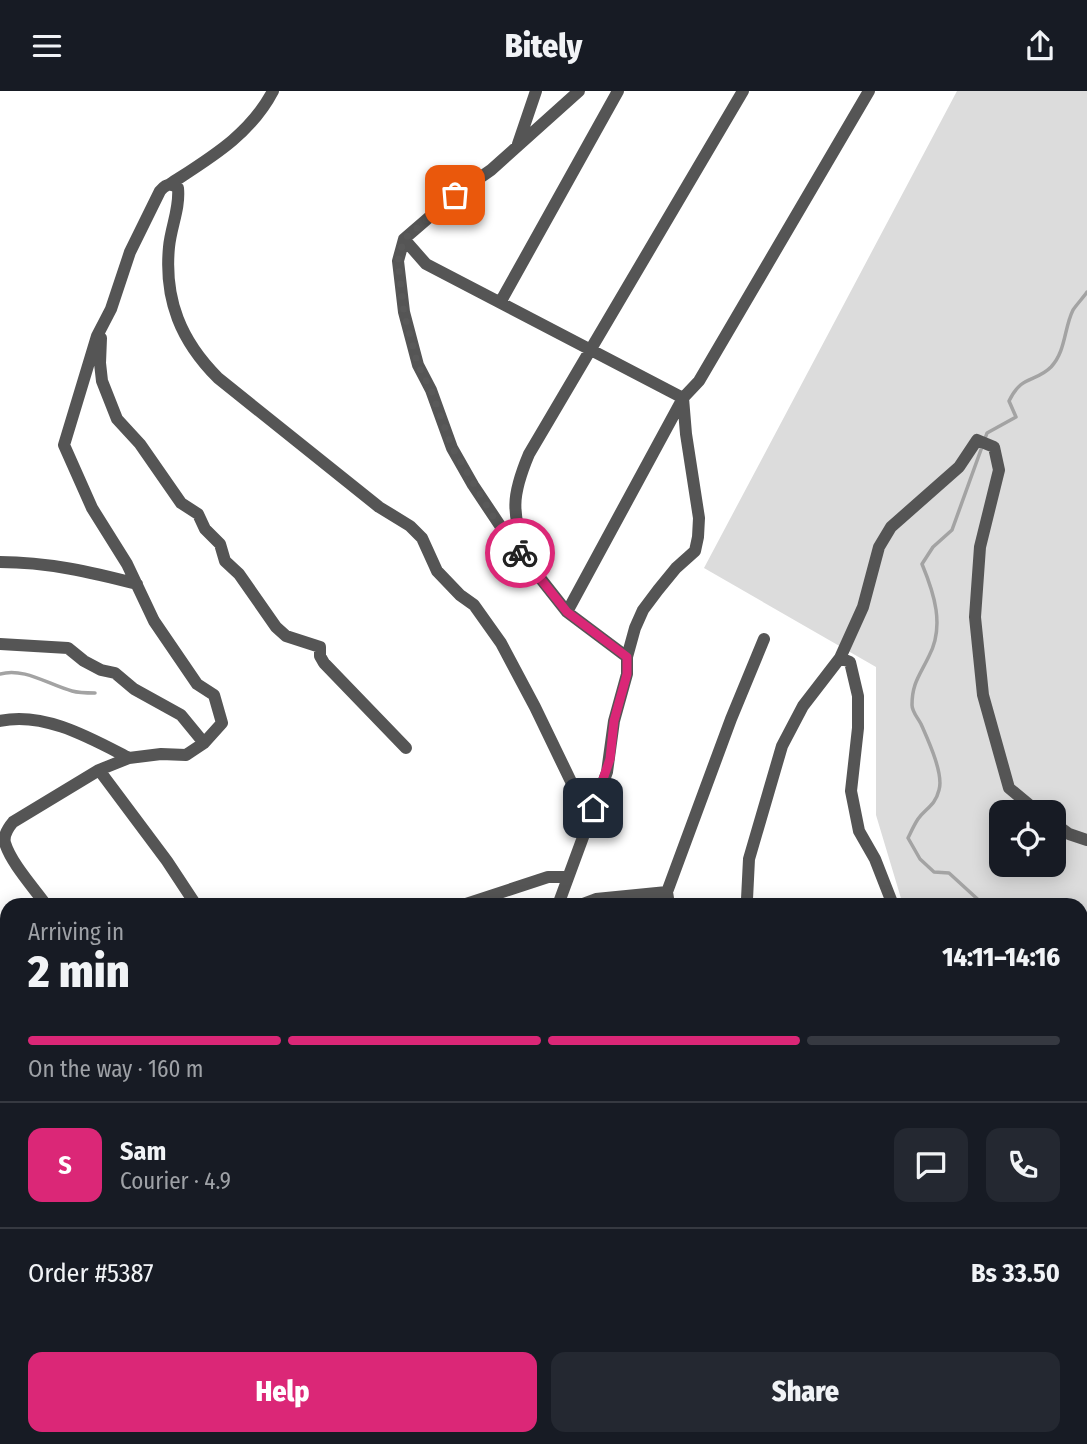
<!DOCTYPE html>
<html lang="en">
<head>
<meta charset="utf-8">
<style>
  body { margin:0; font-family:"Fira Sans Condensed",sans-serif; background:#242831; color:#f1f3f6; height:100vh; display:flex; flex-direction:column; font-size:26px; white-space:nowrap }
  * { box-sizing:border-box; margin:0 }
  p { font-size:23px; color:#9ea1a6 }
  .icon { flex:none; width:38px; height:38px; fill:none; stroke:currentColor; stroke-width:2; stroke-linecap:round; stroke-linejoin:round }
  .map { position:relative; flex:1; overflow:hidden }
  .drawer { position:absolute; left:0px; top:807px; width:1088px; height:548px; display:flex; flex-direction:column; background:#171b24; border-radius:21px 21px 0 0; box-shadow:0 4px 18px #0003 }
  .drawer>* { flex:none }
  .tools { position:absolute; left:989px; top:709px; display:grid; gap:14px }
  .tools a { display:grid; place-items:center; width:77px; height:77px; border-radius:14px; background:#171b24; box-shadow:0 4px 18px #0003; font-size:35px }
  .pin { position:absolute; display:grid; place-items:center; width:60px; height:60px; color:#fff; margin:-30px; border-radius:14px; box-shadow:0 4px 10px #0006 }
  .courier { position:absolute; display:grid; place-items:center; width:70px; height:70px; margin:-35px; border:5px solid #db2777; border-radius:50%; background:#fff; color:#222; box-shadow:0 2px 9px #0007 }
  .headline em { font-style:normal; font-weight:800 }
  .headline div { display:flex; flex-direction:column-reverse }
  .headline { display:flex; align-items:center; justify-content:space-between; height:119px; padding:0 28px }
  h1 { font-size:46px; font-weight:800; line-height:52px }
  .bar { display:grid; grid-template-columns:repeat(4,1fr); gap:10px 7px; align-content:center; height:84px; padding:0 28px }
  .bar i { height:9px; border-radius:5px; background:#363941 }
  .bar .active { background:#db2777 }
  .bar p { grid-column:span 4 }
  .line { display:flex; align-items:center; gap:18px; padding:0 28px; border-top:2px solid #363941 }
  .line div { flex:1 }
  .round { display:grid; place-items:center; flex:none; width:74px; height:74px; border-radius:14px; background:#242831 }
  .cta { display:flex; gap:14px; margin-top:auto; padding:14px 28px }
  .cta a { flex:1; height:80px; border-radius:14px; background:#db2777; color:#fff; font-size:28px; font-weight:800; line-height:80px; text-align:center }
  .cta a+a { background:#242831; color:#f1f3f6 }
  header { display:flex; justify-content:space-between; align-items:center; height:91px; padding:0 28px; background:#171b24; font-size:32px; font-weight:800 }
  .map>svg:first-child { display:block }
  .green { fill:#dcdcdc; fill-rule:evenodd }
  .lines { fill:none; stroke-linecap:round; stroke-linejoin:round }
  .stream { stroke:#a3a3a3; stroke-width:3.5 }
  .minor { stroke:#555; stroke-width:12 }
  .done { stroke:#595959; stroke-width:7; stroke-dasharray:0 12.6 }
  .route { stroke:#db2777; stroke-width:9 }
</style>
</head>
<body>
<header><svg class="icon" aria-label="menu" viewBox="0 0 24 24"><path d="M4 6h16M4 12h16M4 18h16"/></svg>Bitely<svg class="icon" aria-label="share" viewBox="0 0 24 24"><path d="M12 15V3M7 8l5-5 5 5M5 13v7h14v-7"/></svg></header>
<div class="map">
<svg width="1087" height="1353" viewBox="0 0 1087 1353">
  <rect width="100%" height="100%" fill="#fff"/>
  <!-- green -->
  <path class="green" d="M957,0H1087V957L1082,960V814H903L876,724V576L704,477ZM1001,721H1054V774H1001Z"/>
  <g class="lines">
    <!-- stream -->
    <path class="stream" d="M0,583C24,576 49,594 72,600C79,602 88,602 95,602
      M984,814L949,782L934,781L920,768L908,747C911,741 914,734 918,728C926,717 935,715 939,699C944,683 928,649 921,633C918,627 912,621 912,614C912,592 920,584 929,565C945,535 934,502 922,473L933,456L952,439L987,342L1016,326L1009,310C1022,283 1035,292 1051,276C1066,260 1064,237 1073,219C1077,213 1083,207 1087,201
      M0,927L7,926
      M1082,1016L1087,1022
      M1082,1046L1087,1042
      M1082,1090L1087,1093
      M1082,1154L1087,1147
      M1082,1172H1087
      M0,1335L7,1339"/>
    <!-- minor -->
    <path class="minor" d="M579,0L491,79L455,104L404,148L398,170L404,221L418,274L431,299L452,357L473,394L507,445L567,521L627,566
      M518,53L536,0
      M170,93C210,67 250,44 273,0
      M404,148L426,173L683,307
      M501,210L618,0
      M101,247L100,272L102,290L117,328L140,353L181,412L198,423L205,438L220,453L225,470L239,483L276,536L286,545L320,556V565L324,572L406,657
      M525,465C513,419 510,408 529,363L743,0
      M0,471C47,471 91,481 137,493
      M567,521L683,307L699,290L869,0
      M0,553L68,557L84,570L101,579L115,582L134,598L181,624L204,652
      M840,567L850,571L858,605V637L851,700L859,740L875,768L893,814
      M0,630C44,620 92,648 129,667
      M99,679L167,770L196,814
      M1054,732L1069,743L1087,749
      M667,801L731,628L764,548
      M46,814C34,797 11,772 5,752C3,744 8,737 13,731L99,679L129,667L161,663L186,664L204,652L222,632L214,604L197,593L154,530L127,473L92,417L64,354L97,245L111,218L130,161L160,100C165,94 170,91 178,97C180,118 171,135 169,156C164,209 181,250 218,287L379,416L410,435L422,447L437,480L460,504L474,514L501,552L535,616L577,703L586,734
      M463,814L548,786H566
      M558,814L607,681L614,630L627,583V566L635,537L643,519L658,499L676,477L695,460L698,446L699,427L686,343L683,307
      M580,814L596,808L667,801L669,814
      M749,814L747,808L749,768L782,655L803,615L840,567L863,516L879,456L891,436L959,376L977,349L994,356L999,379L980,456L975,526L983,604L1009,697L1038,721
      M0,882L7,883
      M0,1056L7,1046
      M0,1071L7,1086
      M97,1348L99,1353
      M197,1348L200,1353
      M308,1348L310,1353
      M442,1348L443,1353
      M677,1348V1353
      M737,1348L740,1353
      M1012,1348V1353
      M0,1353L16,1348
      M537,1353L565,1348
      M636,1353L638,1348
      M828,1353L829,1348"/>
  </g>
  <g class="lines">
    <!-- done -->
    <path class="done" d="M455,104L404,148L398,170L404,222L418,274L431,299L452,356L494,427L520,462"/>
    <!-- route -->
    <path class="route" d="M520,462L567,521L627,566V583L614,630L610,668L593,717"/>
  </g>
</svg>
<div class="tools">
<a><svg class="icon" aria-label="locate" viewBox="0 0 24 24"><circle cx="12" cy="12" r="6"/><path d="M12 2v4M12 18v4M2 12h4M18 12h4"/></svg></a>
</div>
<div class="pin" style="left:455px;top:104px;background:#ea580c"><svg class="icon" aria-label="bag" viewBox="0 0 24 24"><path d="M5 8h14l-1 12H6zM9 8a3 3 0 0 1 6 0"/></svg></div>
<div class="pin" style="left:593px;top:717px;background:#1f2937"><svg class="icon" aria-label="home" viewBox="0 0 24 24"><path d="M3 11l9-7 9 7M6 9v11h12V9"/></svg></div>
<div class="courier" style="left:520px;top:462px"><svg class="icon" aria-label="bike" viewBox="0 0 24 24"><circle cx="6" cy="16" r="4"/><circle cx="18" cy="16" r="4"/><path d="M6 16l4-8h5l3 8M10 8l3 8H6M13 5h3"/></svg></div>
<section class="drawer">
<div class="headline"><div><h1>2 min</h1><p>Arriving in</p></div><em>14:11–14:16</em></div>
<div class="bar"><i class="active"></i><i class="active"></i><i class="active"></i><i></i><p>On the way · 160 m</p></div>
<div class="line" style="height:126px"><b class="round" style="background:#db2777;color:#fff">S</b><div><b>Sam</b><p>Courier · 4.9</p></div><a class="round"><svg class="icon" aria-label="chat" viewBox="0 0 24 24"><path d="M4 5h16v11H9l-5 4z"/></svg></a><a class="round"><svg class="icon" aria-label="phone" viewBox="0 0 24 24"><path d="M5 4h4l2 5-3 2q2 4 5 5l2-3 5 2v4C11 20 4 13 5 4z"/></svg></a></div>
<div class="line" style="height:91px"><div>Order #5387</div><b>Bs 33.50</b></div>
<div class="cta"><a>Help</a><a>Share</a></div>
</section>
</div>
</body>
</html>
